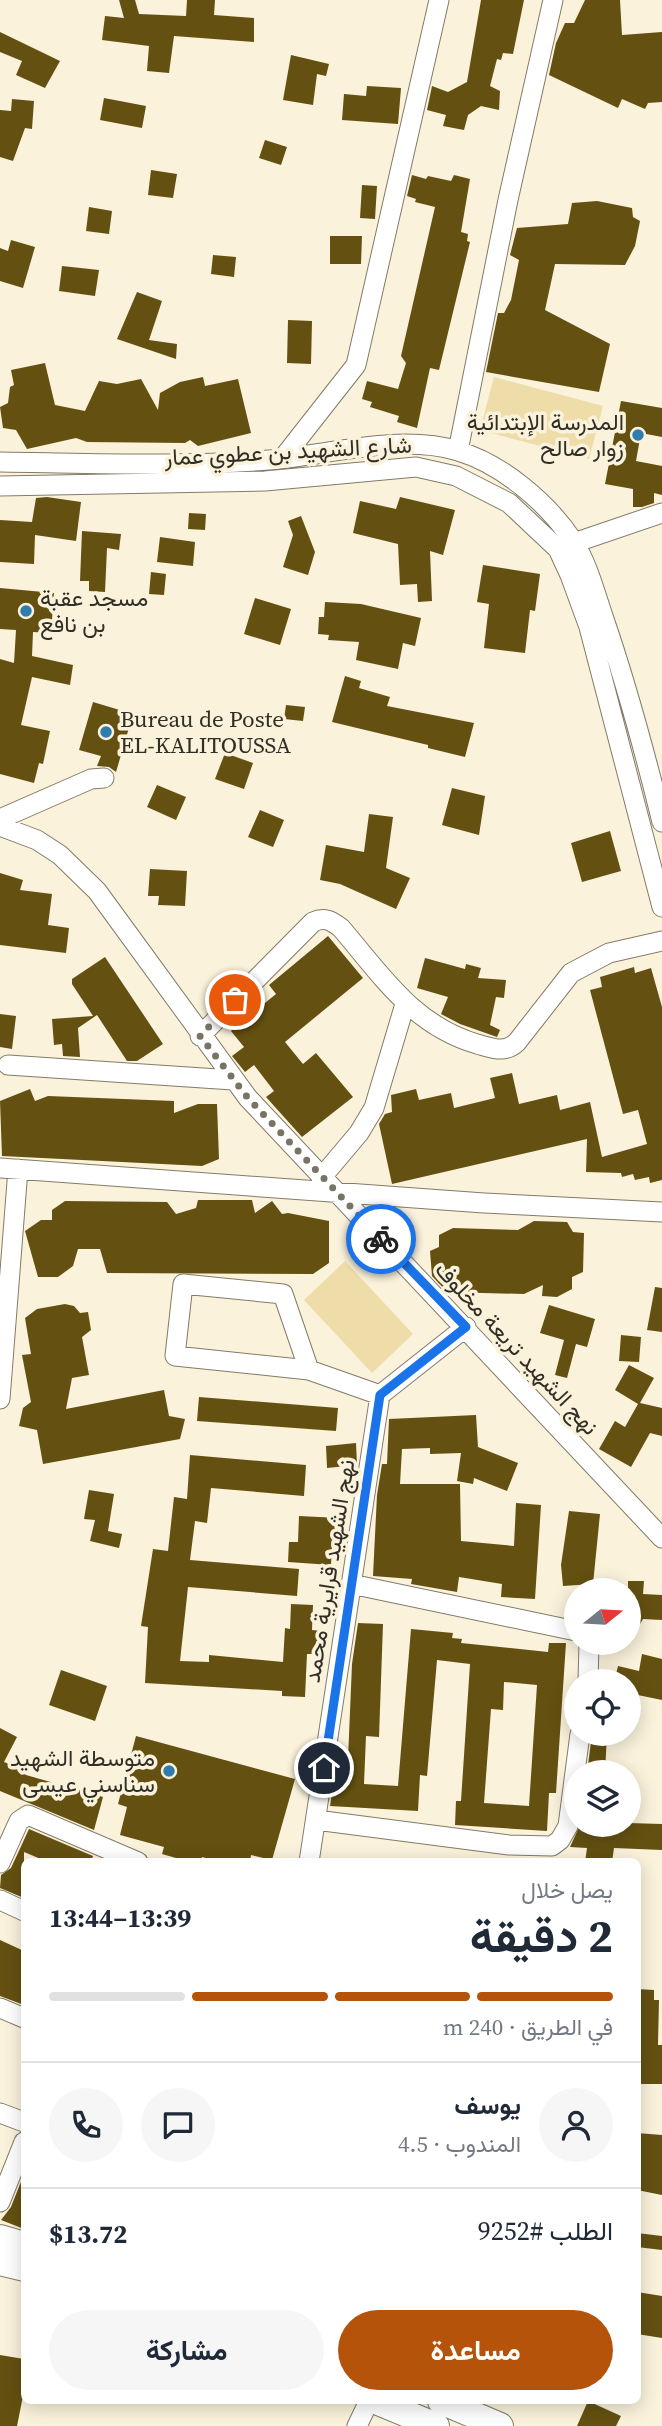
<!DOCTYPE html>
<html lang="ar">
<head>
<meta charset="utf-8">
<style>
  body { margin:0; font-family:"Source Serif 4",Vazirmatn,serif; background:#f6f6f7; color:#1f2937; direction:rtl; height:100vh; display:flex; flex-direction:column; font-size:26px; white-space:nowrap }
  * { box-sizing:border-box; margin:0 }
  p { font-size:23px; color:#747a83 }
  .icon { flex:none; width:38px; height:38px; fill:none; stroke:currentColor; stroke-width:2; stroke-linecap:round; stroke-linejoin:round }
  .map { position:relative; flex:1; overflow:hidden; direction:ltr }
  .panel { position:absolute; left:21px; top:1858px; width:620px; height:546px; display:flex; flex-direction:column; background:#fff; border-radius:10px; box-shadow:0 4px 18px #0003; direction:rtl }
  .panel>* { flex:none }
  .needle { width:46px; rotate:72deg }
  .buttons { position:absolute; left:564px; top:1578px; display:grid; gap:14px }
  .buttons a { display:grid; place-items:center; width:77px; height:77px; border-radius:50%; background:#fff; box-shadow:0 4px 18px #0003; font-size:35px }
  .pin { position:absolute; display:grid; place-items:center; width:60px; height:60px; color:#fff; margin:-30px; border:4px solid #fff; border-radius:50%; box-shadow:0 2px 7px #0007 }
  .courier { position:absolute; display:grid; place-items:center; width:70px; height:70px; margin:-35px; border:5px solid #1a73e8; border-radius:50%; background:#fff; color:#222; box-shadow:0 2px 9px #0007 }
  .overview em { font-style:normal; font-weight:700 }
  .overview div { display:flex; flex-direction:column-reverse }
  .overview { display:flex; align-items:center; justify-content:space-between; height:119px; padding:0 28px }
  h1 { font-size:46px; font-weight:700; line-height:52px }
  .bar { display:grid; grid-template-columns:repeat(4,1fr); gap:10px 7px; align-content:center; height:84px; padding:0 28px }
  .bar i { height:9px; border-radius:5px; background:#e0e1e3 }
  .bar .active { background:#b45309 }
  .bar p { grid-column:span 4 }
  .line { display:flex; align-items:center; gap:18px; padding:0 28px; border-top:2px solid #e0e1e3 }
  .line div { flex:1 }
  .round { display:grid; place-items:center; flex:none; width:74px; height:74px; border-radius:37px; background:#f6f6f7 }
  .primary-button { display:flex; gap:14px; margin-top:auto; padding:14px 28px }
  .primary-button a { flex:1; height:80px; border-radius:42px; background:#b45309; color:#fff; font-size:28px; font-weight:700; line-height:80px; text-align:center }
  .primary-button a+a { background:#f6f6f7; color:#1f2937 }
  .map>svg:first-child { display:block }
  .green { fill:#eedca9 }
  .building { fill:#645111; fill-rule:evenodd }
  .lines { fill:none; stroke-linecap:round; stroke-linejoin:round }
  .street-casing { stroke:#837b67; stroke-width:21 }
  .secondary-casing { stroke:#837b67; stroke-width:28 }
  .street { stroke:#fff; stroke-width:19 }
  .secondary { stroke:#fff; stroke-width:26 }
  .done { stroke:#777365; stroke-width:7; stroke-dasharray:0 12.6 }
  .route { stroke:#1a73e8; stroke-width:9 }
  .poi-dot { fill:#2f7daf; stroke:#faf2db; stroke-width:2.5 }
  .labels { text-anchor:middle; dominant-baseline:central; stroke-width:7; stroke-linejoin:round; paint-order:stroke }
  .poi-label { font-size:23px; fill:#312e26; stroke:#faf2db; text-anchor:end }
  .street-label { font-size:23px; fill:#312e26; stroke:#faf2db }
</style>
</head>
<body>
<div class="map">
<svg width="662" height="2426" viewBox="0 0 662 2426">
  <rect width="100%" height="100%" fill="#faf2db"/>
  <!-- green -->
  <path class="green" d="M494,377L603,406L589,459L480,430Z
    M345,1261L413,1334L372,1373L304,1300Z"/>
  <!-- building -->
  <path class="building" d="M119,0H135L139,14L186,16L187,0H215L214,15L254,18V42L174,36L169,73L147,71L149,46L102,40L105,16L124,18Z
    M481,0H524L513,54L503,53L501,60L497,59L490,86L500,91L499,110L481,106L468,115L464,130L443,126L446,115L427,110L432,86L448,92L467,82Z
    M585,0H620L622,35L662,32V102L648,103L645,109L622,99L618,108L549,75L556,43L565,23H574Z
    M0,32L60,61L45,88L16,75L22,61L0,52Z
    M291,55L329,64L326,76L317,74L313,105L283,100Z
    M367,86L401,88L398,124L342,120L344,94L366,96Z
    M104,98L146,106L142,128L100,120Z
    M12,99L34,101L32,129L25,128L13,161L0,157V110L11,111Z
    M265,140L287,147L281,165L259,158Z
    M151,170L177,174L173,198L148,195Z
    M412,175L426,179L428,176L451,181L454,175L470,179L461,232L468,234L467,241L470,242L439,370L430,368L417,428L397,422L399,416L370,407L372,402L362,399L367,381L398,389L406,363L401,356L435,207L415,202L416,199L407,196Z
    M362,185L377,186L375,219L360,218Z
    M597,201L632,208L633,217L640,221L635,246L625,265L555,264L545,310L610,344L599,392L486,372L498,313H504L511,300L519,260L510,255L517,228L568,224L572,203Z
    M89,207L112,211L109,234L86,231Z
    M330,236H362L361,264H330Z
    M11,240L35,247L23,288L0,281V248L8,251Z
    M213,255L236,257L234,277L211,274Z
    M62,266L99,270L95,296L59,291Z
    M137,292L162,301L149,340L177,344L176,359L117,339Z
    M288,320L312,321L311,364L287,363Z
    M45,363L55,405L85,411L99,381L117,384L141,379L158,410L160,393L180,382L203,377L205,386L238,379L251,433L198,446L190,440L185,443L87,442L76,438L27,449L16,430L3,428L0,407L8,403L10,387L14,385L11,370Z
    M621,401L662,408V437L641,433L636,461L662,466V495L654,493V503L642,507H633V489L605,484Z
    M47,497L81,502L76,541L35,535L34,564L0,562V520L32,522L36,498Z
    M400,497L455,510L443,555L430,551L432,601L418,602L417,584L400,585L398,544L353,533L360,501L396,509Z
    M189,513L206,514L205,530L188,529Z
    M301,516L315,552L308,575L283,567L293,535L288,521Z
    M82,531L121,534L119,550L107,548L105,592L89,591V581H80Z
    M160,537L195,542L193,566L157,562Z
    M483,565L540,574L535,611L530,610L525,653L484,648L489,604L477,602Z
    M151,572L166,574L164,595L149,594Z
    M0,588L54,593L51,633L33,632L32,656L73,665L70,685L32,677L21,725L50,731L43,764L39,763L34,783L0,774V659L14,663L16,630L0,629Z
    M255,598L291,609L280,645L244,634Z
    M325,602L361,604L421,618L415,646L403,643L398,669L356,660L359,642L328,640L329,635L318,634L319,617H324Z
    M345,676L361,681L359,688L390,697L387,706L474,723L465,757L428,748V745L332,722Z
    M93,702L133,714L116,772L109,767L97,766L101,756L79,750Z
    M286,705L305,707L303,721L284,719Z
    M225,753L253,763L244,789L215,779Z
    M157,785L186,797L176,820L147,807Z
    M452,788L485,796L479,835L442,825Z
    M260,810L284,820L273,847L248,837Z
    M369,814L393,817L386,868L410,878L396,909L340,884L320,880L326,845L364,852Z
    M610,831L621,871L582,882L571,843Z
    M150,869L187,871L185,906L158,905L159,896H148Z
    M0,873L23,880L20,890L52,894L48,925L69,928L66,953L0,945Z
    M328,936L363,978L285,1042L303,1064L316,1053L353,1097L302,1137L266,1097L274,1091L254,1065L245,1072L232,1056L244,1047L231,1031L276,994L269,985Z
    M105,957L163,1044L137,1061H127L97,1015L78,1028L80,1057L63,1056L62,1044L54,1045L52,1019L93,1016L72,984V979Z
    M425,958L465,969L466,964L481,968L478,978L506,980L504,998L496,997L490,1025L500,1030L497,1037L460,1024L441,1014L448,997L417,988Z
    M634,967L635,973L651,968L662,1007V1180L650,1183L649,1177L635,1180L633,1174L622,1177L621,1173L586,1172L587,1139L392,1184L379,1124L385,1114L392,1112L391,1095L416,1089L419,1100L451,1093L454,1108L495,1098L490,1078L512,1073L519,1104L557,1095L560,1110L590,1102L602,1157L647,1144L638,1110L623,1114L590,990L602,987L600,977Z
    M0,1014L16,1016L12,1049L0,1047Z
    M30,1089L35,1101L48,1096L174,1101V1113L198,1104H217L219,1159L202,1166L2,1156L0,1101Z
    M198,1200H252L255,1213L272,1201L282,1214L288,1213L329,1221V1263L313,1274L107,1273L100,1249H78L73,1266L58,1277H38L25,1231L41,1220H52V1210L65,1201L167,1202L176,1214L196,1208Z
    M534,1221L567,1222L573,1232L584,1233L583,1272L572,1277V1289L557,1297L542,1296L543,1285L524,1294L447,1292L432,1276L430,1251L439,1247V1235L453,1228L518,1230Z
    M655,1287L662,1288V1332L647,1330Z
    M65,1304L74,1306L80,1313L88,1312L91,1330L82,1337L89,1375L72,1378L66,1409L164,1390L169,1416L185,1419L180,1439L43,1464L37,1430L19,1426L23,1408L31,1402L22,1355L31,1354L25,1318L37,1309Z
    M549,1305L595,1319L587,1347L576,1344L567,1378L555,1375L564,1340L540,1333Z
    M621,1335L641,1337L639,1362L619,1361Z
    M629,1365L654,1378L640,1403L662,1408V1436L650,1433L631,1467L599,1449L615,1421L625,1427L638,1404L615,1390Z
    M199,1397L338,1408L336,1431L197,1421Z
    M476,1415L478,1447L518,1463L507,1491L474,1478L473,1484L457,1481L461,1453L430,1454V1448L402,1449L400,1484H460L461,1541L514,1546L516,1503L541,1505L535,1599L501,1597L502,1584L459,1577L457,1592L411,1584L412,1579L373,1576L377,1495L382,1464H387L389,1419Z
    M356,1443L357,1465L327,1468L326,1446Z
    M190,1455L306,1465L304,1496L211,1488L207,1523L195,1521L190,1560L299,1569L297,1596L188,1587L180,1661L209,1662V1655L283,1662L285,1628L290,1629L291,1604L313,1605L312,1630L322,1631L321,1654H307L305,1697L282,1696V1691L145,1683L148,1627L141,1626L153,1549L168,1551L174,1497L187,1499Z
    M89,1490L114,1494L108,1531L122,1534L119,1548L90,1541L95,1520L84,1519Z
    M569,1511L600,1514L593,1584L563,1586L561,1565Z
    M299,1516L339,1518L337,1546L332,1545L331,1565L288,1562L289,1542H298Z
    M628,1581H644L643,1594L662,1595V1620L643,1619L628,1645Z
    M358,1623L383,1624L379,1737L366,1736L364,1784L398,1786L411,1629L453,1633L452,1638L462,1639L461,1643L548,1652L549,1643H566L556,1793H549L547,1831L455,1825L456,1801H461L470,1664L437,1660L427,1776L420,1775L418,1811L330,1806L334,1782L347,1783L352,1664ZM504,1682L537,1685L529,1806L484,1803L491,1709L503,1710Z
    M642,1654L662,1659V1700L628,1693V1682H614L618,1666L639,1671Z
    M61,1670L107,1686L95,1721L49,1705Z
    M0,1728L17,1737L4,1762L28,1771L26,1775L103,1797L94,1830L0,1791Z
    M592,1734H607L605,1773H587Z
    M136,1736L295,1779L272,1860L251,1855L250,1862H219L202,1857L201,1862H190L162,1854L164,1847L120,1835L127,1807L118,1804Z
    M628,1823L662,1824V1850L614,1848L612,1862H585L587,1848L570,1847L580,1825Z
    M29,1829L93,1856L91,1862H48L24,1852V1898L0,1888L1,1875L11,1868Z
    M0,1940L24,1951V2005L0,1996Z
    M637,1989L654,1990V2000H659L658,2045H662V2084H640Z
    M637,2133L662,2135V2195L637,2190Z
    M24,2174V2229L1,2220L11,2207Z
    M637,2233L662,2236V2250L637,2247Z
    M637,2292L662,2296V2338L637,2334Z
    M0,2355L24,2359V2391L17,2426H0Z
    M588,2401L621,2416L616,2426H577Z"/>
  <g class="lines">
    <defs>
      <path id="street" d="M458,451L508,200L553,0
        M283,458L356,365L439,0
        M0,462C89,463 180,467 269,460C329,455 399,433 458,451C502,464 548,503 573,541C588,564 595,593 604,619C627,686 645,753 662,822
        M0,486L265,481L416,467L456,476L509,503L558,549L570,575L589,627L662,907
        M562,547L662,513
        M0,819L91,779L104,778
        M0,826L37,840L60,855L97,891L248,1098L662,1538
        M200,1036L313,922C324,917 331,920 341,928C383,977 413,1025 477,1044C492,1048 505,1054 517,1042L571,973L609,953L662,941
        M8,1065L233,1080
        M0,1168L484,1203L662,1212
        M321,1178L359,1133L374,1108L405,1004
        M309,1370L175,1356L183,1284L283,1294L309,1370L380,1395
        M0,1399L18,1169
        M351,1584L576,1631
        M588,1682L589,1643
        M316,1820L509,1845L552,1846L560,1840L568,1826L580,1734
        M309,1862L380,1395L466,1327
        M0,1863L19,1821L28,1815L138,1862
        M0,1900L24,1911
        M0,2008L24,2018
        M0,2113L24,2122
        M0,2202L24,2142
        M357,2426L369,2401"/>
      <path id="secondary" d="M0,2238L24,2245
        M0,2262L24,2268
        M376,2401L436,2426
        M441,2401L500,2426"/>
    </defs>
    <!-- street casing -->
    <use href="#street" class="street-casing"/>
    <!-- secondary casing -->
    <use href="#secondary" class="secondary-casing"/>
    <!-- street -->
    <use href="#street" class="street"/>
    <!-- secondary -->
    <use href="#secondary" class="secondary"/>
  </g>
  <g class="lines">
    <!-- done -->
    <path class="done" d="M235,1000L200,1036L248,1098L381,1239"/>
    <!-- route -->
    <path class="route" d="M324,1768L380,1395L466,1327L381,1239"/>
  </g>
  <!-- markers -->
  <g class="poi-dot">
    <circle cx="638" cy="435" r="7"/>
    <circle cx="26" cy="611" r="7"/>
    <circle cx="106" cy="732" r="7"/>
    <circle cx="169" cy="1771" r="7"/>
  </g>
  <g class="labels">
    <!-- poi labels -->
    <g class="poi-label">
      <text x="624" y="422">المدرسة الإبتدائية<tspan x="624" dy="26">زوار صالح</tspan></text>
      <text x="40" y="598" text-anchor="start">مسجد عقبة<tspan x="40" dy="26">بن نافع</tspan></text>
      <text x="120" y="719" text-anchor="start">Bureau de Poste<tspan x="120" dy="26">EL-KALITOUSSA</tspan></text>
      <text x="155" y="1758">متوسطة الشهيد<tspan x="155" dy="26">سناسني عيسى</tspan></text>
    </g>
    <!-- street labels -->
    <g class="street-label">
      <text transform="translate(288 451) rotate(-3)">شارع الشهيد بن عطوي عمار</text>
      <text transform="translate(517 1348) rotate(47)">نهج الشهيد تريعة مخلوف</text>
      <text transform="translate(329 1571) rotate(-81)">نهج الشهيد قرايرية محمد</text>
    </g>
  </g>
</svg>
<div class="buttons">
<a><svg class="needle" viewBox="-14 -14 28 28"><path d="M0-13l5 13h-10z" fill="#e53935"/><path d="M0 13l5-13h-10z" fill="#747a83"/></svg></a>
<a><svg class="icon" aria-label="locate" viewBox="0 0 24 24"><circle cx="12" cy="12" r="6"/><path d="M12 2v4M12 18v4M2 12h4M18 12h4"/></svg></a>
<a><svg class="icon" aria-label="layers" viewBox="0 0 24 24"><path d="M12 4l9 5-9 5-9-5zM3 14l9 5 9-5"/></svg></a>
</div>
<div class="pin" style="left:235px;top:1000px;background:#ea580c"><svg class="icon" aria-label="bag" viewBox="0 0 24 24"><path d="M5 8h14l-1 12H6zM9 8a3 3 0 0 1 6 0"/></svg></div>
<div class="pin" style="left:324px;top:1768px;background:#1f2937"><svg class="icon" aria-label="home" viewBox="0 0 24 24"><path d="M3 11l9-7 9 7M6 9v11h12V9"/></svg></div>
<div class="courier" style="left:381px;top:1239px"><svg class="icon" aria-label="bike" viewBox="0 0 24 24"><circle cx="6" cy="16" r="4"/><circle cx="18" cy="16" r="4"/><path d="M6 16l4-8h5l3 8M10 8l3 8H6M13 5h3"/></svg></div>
<section class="panel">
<div class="overview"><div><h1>2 دقيقة</h1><p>يصل خلال</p></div><em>13:39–13:44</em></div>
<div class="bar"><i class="active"></i><i class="active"></i><i class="active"></i><i></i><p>في الطريق · 240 m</p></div>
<div class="line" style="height:126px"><a class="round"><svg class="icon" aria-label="person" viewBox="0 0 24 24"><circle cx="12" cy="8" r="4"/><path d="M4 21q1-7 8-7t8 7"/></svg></a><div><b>يوسف</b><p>المندوب · 4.5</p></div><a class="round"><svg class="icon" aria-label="chat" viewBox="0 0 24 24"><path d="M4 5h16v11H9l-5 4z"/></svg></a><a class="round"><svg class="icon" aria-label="phone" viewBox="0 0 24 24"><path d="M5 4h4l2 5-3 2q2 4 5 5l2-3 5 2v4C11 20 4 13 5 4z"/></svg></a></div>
<div class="line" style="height:91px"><div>الطلب #9252</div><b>$13.72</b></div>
<div class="primary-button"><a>مساعدة</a><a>مشاركة</a></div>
</section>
</div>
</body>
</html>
